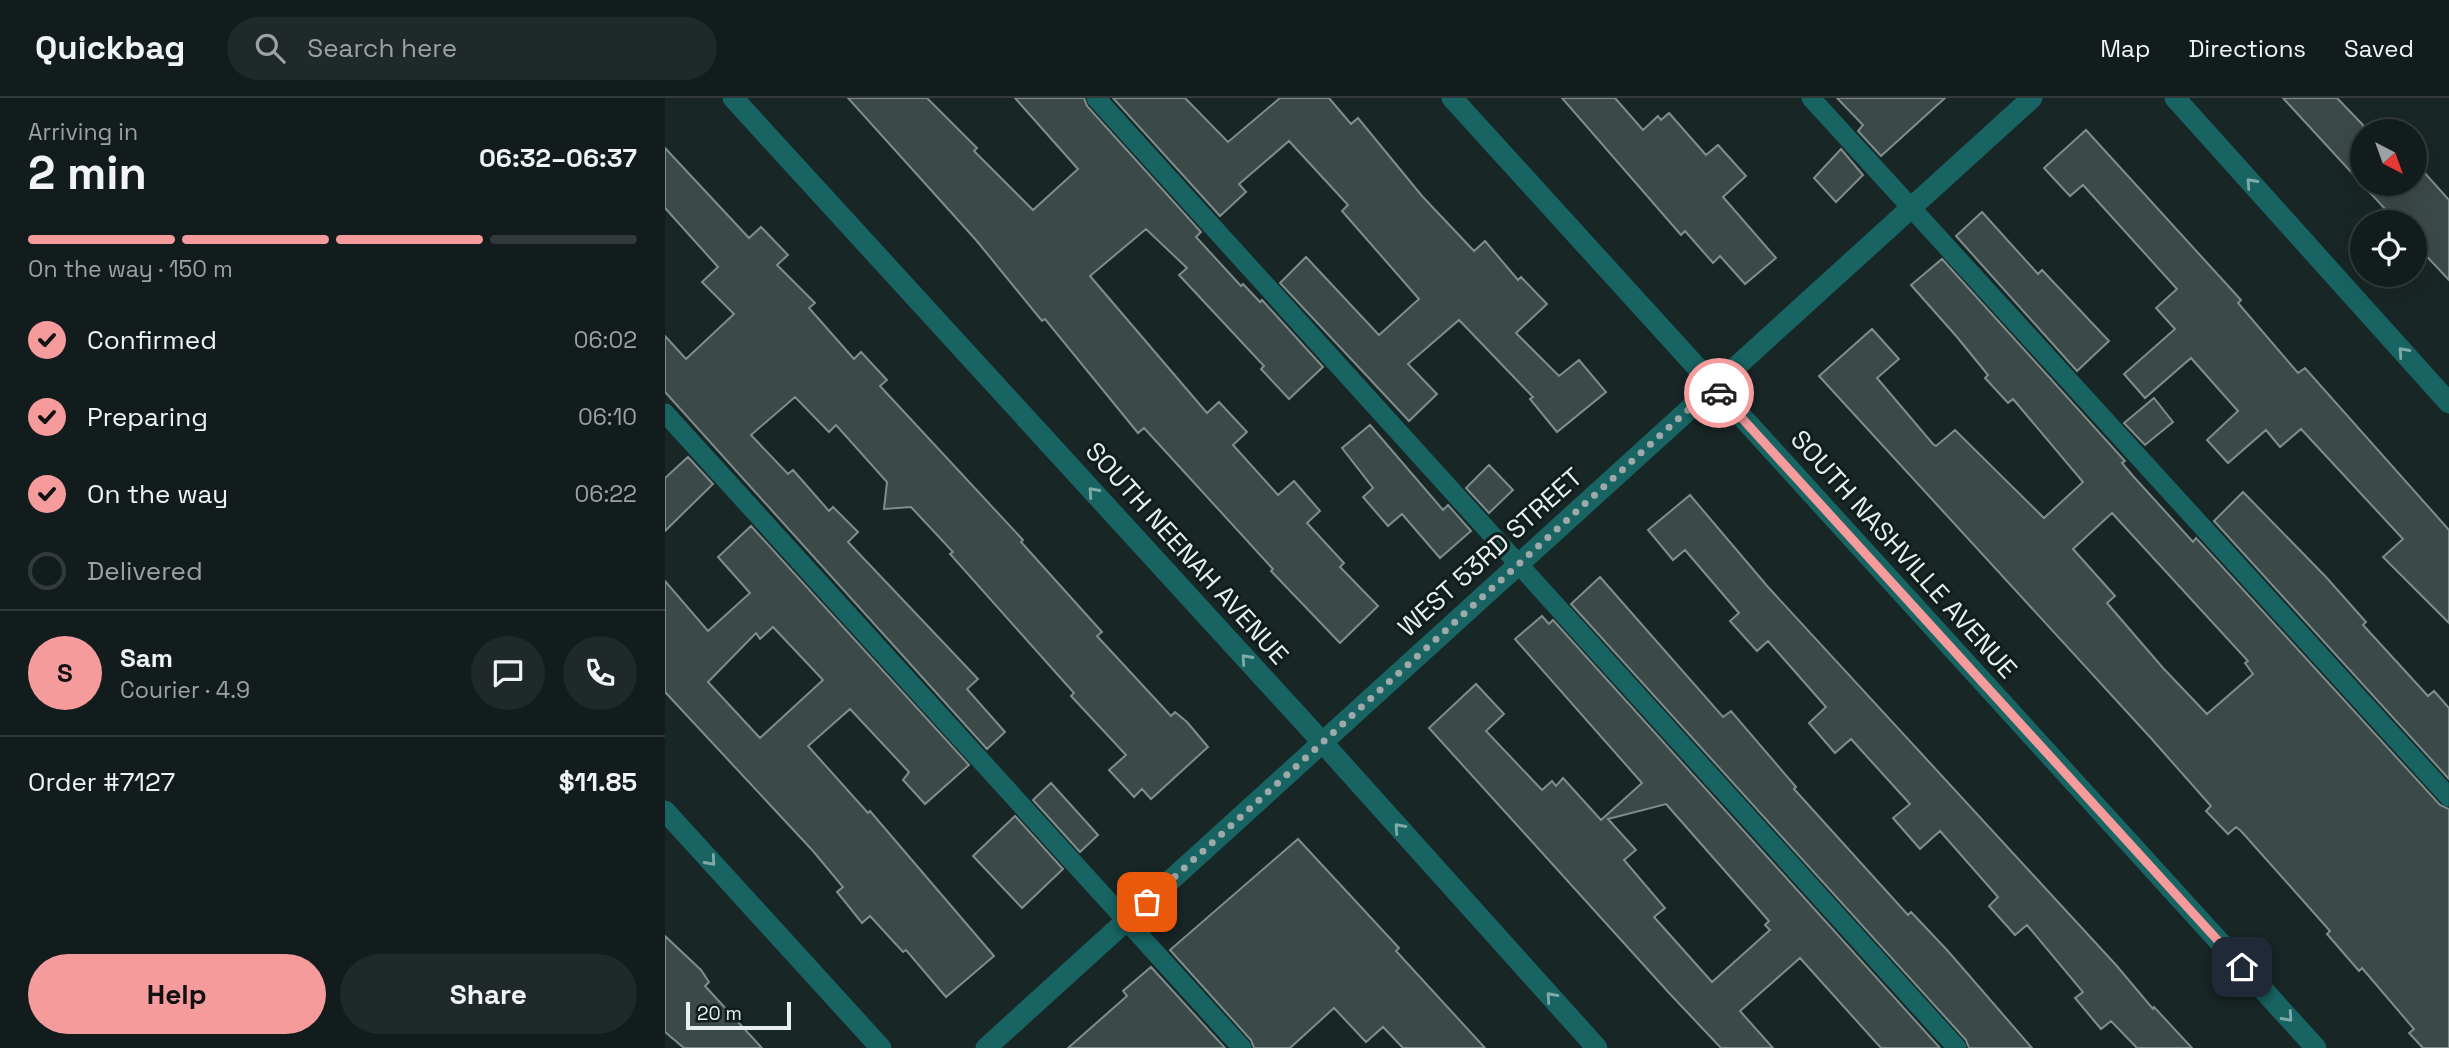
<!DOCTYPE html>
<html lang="en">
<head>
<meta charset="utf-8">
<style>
  body { margin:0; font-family:"Space Grotesk",sans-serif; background:#202929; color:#f1f3f6; height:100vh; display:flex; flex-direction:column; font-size:26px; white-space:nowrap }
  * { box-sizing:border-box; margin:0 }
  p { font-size:23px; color:#9da1a3 }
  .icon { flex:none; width:38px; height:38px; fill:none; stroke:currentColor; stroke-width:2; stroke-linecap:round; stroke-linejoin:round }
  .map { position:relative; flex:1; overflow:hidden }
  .drawer { display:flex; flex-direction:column; background:#131c1c; width:665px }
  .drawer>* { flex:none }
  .needle { width:46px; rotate:139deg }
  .tools { position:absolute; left:1685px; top:21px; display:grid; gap:14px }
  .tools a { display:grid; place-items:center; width:77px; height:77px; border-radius:50%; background:#131c1c; box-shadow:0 7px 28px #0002,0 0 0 2px #323a3b; font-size:35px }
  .scale { position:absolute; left:21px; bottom:18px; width:105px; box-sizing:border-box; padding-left:7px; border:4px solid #e7f0ef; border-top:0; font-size:19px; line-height:24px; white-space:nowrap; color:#e7f0ef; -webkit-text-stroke:5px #101d1c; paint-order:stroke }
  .pin { position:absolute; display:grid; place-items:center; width:60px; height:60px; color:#fff; margin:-30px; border-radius:14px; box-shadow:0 4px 10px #0006 }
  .courier { position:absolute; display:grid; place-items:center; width:70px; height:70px; margin:-35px; border:5px solid #f59b9c; border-radius:50%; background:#fff; color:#222; box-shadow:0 2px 9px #0007 }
  .overview em { font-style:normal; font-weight:800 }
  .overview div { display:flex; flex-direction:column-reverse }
  .overview { display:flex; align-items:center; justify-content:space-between; height:119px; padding:0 28px }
  h1 { font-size:46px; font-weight:800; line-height:52px }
  .bar { display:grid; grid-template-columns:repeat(4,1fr); gap:10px 7px; align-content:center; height:84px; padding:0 28px }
  .bar i { height:9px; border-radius:5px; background:#323a3b }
  .bar .active { background:#f59b9c }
  .bar p { grid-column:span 4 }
  .line { display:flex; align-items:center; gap:18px; padding:0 28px; border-top:2px solid #323a3b }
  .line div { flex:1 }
  .round { display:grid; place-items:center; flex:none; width:74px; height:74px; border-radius:37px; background:#202929 }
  ol { padding:0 28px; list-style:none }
  li { display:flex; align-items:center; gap:21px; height:77px }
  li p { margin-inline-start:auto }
  li .icon { padding:7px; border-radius:50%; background:#f59b9c; color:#111; stroke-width:4 }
  li:last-child { color:#9da1a3 }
  li i { width:38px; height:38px; border:4px solid #323a3b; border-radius:50% }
  .action { display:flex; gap:14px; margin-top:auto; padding:14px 28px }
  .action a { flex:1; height:80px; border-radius:42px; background:#f59b9c; color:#111; font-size:28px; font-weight:800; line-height:80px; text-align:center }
  .action a+a { background:#202929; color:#f1f3f6 }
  header { display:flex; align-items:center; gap:42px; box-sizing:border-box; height:98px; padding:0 35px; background:#131c1c; border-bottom:2px solid #323a3b }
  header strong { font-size:33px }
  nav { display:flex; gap:38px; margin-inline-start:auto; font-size:24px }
  .search { width:490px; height:63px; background:#202929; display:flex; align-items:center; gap:18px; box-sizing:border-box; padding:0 24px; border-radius:38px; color:#9da1a3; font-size:26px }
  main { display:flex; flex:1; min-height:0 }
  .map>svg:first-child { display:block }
  .building { fill:#3b4948; stroke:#7e8e8d; stroke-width:2; fill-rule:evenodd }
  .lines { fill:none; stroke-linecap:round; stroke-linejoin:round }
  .lane { stroke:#176462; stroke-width:19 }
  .street { stroke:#176462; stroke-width:21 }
  .oneway { stroke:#7faaa8 }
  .done { stroke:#9fa9a9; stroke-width:7; stroke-dasharray:0 12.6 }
  .route { stroke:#f59b9c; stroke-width:9 }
  .labels { text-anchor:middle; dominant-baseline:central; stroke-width:6; stroke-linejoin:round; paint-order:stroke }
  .street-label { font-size:26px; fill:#e7f0ef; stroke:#101d1c }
</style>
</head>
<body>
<header>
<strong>Quickbag</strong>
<div class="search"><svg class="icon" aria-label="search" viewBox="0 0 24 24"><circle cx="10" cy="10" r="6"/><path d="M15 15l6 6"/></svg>Search here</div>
<nav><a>Map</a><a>Directions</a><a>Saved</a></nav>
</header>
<main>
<section class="drawer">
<div class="overview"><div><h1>2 min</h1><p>Arriving in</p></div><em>06:32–06:37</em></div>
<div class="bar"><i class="active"></i><i class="active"></i><i class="active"></i><i></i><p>On the way · 150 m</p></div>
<ol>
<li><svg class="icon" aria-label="check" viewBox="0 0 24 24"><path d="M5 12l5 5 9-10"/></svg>Confirmed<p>06:02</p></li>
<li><svg class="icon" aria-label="check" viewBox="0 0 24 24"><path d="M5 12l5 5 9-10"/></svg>Preparing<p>06:10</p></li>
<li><svg class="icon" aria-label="check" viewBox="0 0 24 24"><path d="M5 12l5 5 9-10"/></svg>On the way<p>06:22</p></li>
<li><i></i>Delivered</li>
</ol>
<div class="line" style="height:126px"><b class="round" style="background:#f59b9c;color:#111">S</b><div><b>Sam</b><p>Courier · 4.9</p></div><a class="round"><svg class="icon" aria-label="chat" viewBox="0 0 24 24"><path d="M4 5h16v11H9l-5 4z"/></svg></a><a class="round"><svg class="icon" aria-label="phone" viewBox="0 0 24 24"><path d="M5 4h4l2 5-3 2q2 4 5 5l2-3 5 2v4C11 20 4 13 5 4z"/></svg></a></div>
<div class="line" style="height:91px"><div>Order #7127</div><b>$11.85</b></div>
<div class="action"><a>Help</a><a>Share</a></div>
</section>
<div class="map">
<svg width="1784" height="950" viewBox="0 0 1784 950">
  <rect width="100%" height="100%" fill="#192626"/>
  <!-- building -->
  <path class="building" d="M183,0H262L312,50L309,53L368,112L413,71L350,0H419L422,8L536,134L531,139L576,188L578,186L595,204L597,202L658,269L624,301L596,271L599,268L514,177L522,170L481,131L425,178L542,315L554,304L582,334L568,347L613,397L629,383L655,413L642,425L679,465L675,469L713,508L675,545L606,473L608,471L479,330L473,335L380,221L377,223L311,142Z
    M448,0H520L563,44L615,0H664L686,26L693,20L757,98L809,153L820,143L853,182L856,179L882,206L851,235L894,278L914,262L941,294L892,334L865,301L868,299L794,222L743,266L772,296L744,323L615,185L641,159L714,237L754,201L677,113L683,107L624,43L574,86L581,94L555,118Z
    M897,0H950L978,32L993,18L996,22L1004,15L1041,57L1053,47L1081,78L1058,99L1111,160L1080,186L1055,158L1048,165L1020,133L1016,137Z
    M1172,0H1280L1216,58L1193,33L1198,27Z
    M1618,0H1672L1698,27V86H1750V64L1784,102V182L1750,146V124H1732Z
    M1421,32L1576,202L1573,205L1633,275L1640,270L1784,432V525L1718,459L1738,441L1636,331L1615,349L1601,332L1563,365L1542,342L1573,313L1526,260L1480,300L1459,276L1510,231L1491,210L1512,191L1418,87L1405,98L1379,70Z
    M0,50L84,140L96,129L123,157L112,167L150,205L144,210L189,261L196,254L222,282L215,288L358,442L356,444L437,534L432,538L506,618L510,614L522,624L543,649L486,701L477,691L469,699L444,672L461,657L406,598L409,595L285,456L288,454L246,409L219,411L222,384L171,327L164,334L130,299L86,337L123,376L128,372L164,413L168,409L193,434L183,444L313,581L302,591L340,634L322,651L0,294V238L21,261L69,216L37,184L53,169L0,110Z
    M1176,51L1198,77L1171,104L1149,80Z
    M1317,114L1373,176L1377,172L1444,243L1412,273L1291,138Z
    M1277,161L1460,363L1457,365L1468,378L1528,444L1531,440L1775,707L1784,711V950H1758L1744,935L1749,931L1697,870L1694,873L1662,836L1665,833L1576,733L1571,729L1563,736L1541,713L1546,708L1484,638L1154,278L1207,231L1234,261L1212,280L1268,346L1271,348L1290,332L1379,420L1418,384L1348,301L1343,305L1320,280L1323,277L1292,239L1246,187ZM1447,415L1583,563L1580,565L1588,576L1542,616L1498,570L1442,505L1450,498L1408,451Z
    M1489,300L1508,324L1480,347L1459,325Z
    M705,327L778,412L783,407L806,433L775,460L737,416L723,428L698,399L708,390L677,350Z
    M23,359L48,386L0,433V380Z
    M824,367L848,392L824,415L801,390Z
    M1578,394L1661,479L1701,524L1698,527L1763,598L1769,593L1784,610V681L1549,423Z
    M1025,397L1103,489L1451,867L1488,911L1489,909L1527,950H1472L1446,923L1436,931L1410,900L1418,894L1362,827L1350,837L1324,808L1333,799L1275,733L1255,751L1228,720L1245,706L1186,641L1170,655L1144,625L1161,609L1103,543L1092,553L1065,523L1074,515L1020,452L1008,462L983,432Z
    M86,428L304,667L260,706L238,682L244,674L185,611L143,648L203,715L205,713L329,858L281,899L241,852L238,854L205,818L197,825L172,794L178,789L148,753L0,594V483L43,533L85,495L53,459ZM108,529L158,582L95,640L43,584L91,535L95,541Z
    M935,479L1058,619L1066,613L1131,689L1129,691L1243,817L1246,814L1282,852L1367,950H1304L1301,942L906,506Z
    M877,518L884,526L888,522L1275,950H1216L1135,860L1075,913L1108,950H1056L1005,896L764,630L811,586L839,616L821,633L877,692L887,683L891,688L898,680L936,722L977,685L850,541ZM1001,706L1104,823L1100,827L1105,832L1047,884L989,819L1000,810L959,762L971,752L943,721Z
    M386,685L433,737L415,754L368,702Z
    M350,718L398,771L357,810L308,758Z
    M633,741L734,850L731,853L820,950H738L718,929L701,944L669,910L625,950H589L586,942L505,852Z
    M0,838L36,872L44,884L40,888L97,950H19L0,934Z
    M486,869L560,950H403L462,898L458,893Z"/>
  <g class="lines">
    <!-- lane -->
    <path class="lane" d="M431,0L1292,950
      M1146,0L1784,699
      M0,315L577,950"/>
    <!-- street -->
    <path class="street" d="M68,0L658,645L932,950
      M787,0L1651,950
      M1510,0L1784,305
      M0,713L216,950
      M321,950L1367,0"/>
  </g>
  <!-- one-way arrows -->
  <defs><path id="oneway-chevron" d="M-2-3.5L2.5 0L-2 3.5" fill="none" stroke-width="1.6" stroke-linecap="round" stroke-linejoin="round" transform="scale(1.75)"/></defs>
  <g class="oneway">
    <use href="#oneway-chevron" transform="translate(1586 85) rotate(-132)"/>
    <use href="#oneway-chevron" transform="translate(1738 254) rotate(-132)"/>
    <use href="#oneway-chevron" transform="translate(428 394) rotate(-132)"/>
    <use href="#oneway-chevron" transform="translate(581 561) rotate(-132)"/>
    <use href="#oneway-chevron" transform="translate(734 730) rotate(-132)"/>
    <use href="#oneway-chevron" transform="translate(46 763) rotate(48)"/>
    <use href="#oneway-chevron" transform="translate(886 899) rotate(-132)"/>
    <use href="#oneway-chevron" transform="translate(1623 919) rotate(48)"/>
  </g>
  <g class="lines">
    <!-- done -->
    <path class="done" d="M482,804L1033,303L1049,289L1054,295"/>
    <!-- route -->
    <path class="route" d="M1054,295L1577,869"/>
  </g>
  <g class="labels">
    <!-- street labels -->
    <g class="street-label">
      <text transform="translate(825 454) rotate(-42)">WEST 53RD STREET</text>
      <text transform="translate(522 455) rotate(48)">SOUTH NEENAH AVENUE</text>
      <text transform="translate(1239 456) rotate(48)">SOUTH NASHVILLE AVENUE</text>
    </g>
  </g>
</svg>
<div class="tools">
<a><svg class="needle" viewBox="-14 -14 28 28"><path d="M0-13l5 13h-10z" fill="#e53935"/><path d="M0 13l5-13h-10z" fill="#9da1a3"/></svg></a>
<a><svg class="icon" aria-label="locate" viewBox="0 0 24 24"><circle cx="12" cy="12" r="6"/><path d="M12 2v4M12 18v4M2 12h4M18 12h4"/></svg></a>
</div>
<div class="scale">20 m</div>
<div class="pin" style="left:482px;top:804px;background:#ea580c"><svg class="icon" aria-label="bag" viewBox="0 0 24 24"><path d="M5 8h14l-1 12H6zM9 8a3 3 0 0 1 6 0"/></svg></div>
<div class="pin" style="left:1577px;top:869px;background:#1f2937"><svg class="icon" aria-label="home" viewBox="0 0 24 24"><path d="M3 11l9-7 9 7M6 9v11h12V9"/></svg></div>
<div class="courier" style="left:1054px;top:295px"><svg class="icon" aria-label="car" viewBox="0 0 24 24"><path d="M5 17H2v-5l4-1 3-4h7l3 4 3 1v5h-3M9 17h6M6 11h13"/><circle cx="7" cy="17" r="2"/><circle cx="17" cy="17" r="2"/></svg></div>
</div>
</main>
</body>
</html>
